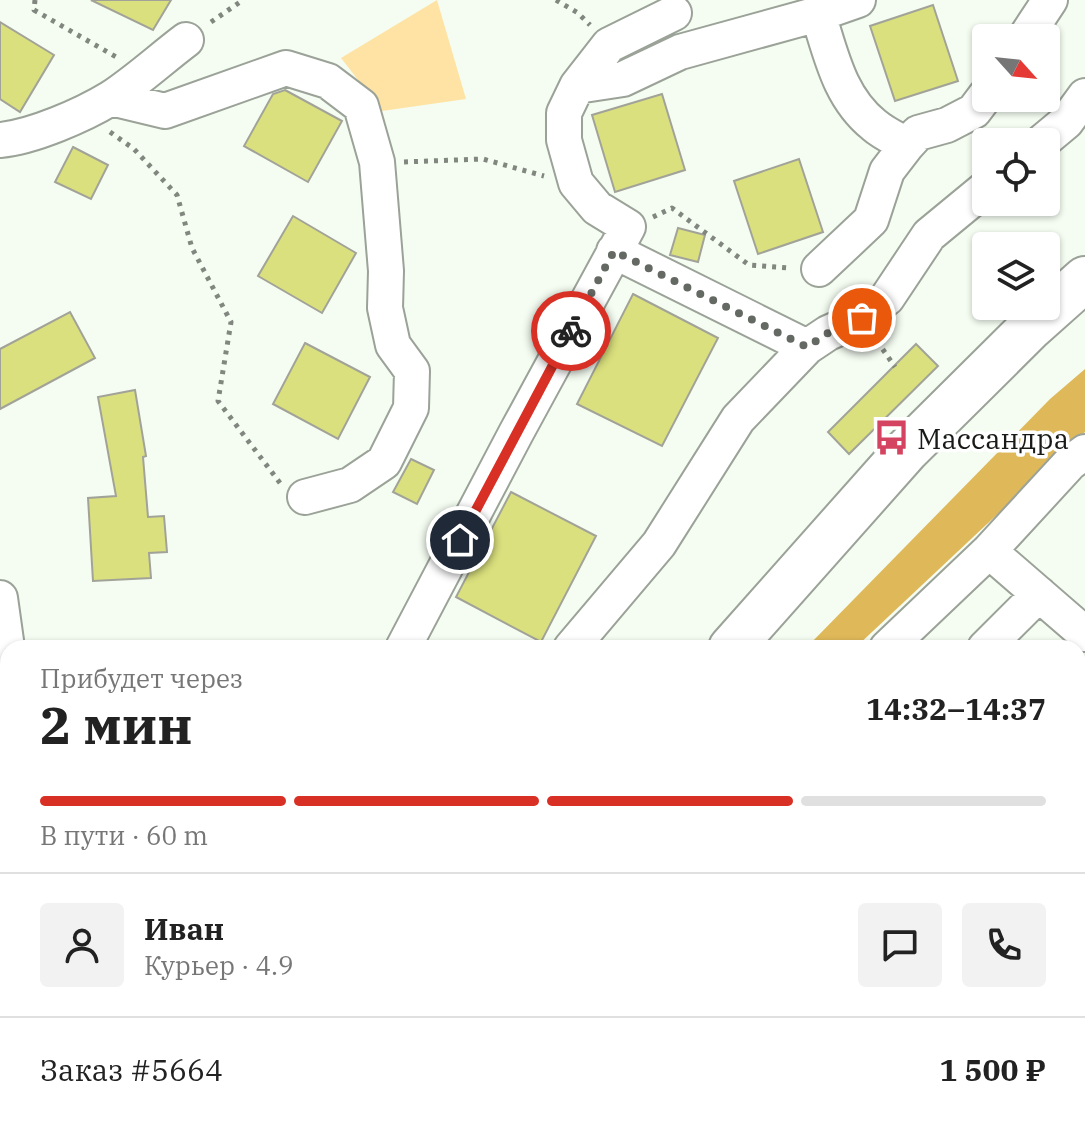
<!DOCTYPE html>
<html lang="ru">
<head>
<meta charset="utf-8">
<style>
  body { margin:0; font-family:"IBM Plex Serif",serif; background:#f2f2f2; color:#222; height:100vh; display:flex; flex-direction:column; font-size:30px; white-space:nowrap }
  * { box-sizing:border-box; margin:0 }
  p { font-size:26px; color:#767676 }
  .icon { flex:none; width:44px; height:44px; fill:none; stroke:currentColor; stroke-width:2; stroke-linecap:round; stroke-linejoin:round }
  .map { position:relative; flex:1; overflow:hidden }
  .side { position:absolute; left:0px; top:640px; width:1086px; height:498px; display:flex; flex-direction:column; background:#fff; border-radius:24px 24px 0 0; box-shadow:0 2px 6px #0004 }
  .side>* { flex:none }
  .needle { width:52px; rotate:117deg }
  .fabs { position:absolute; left:972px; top:24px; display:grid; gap:16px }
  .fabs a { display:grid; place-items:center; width:88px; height:88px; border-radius:8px; background:#fff; box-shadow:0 2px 6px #0004; font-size:40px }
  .pin { position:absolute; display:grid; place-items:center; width:68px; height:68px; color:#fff; margin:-34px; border:4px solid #fff; border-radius:50%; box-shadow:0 2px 8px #0007 }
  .courier { position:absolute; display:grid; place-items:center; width:80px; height:80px; margin:-40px; border:6px solid #d93025; border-radius:50%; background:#fff; color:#222; box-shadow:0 2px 10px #0007 }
  .summary em { font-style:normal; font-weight:700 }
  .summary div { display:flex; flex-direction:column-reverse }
  .summary { display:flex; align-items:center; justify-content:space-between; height:136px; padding:0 40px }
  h1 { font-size:52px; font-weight:700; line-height:60px }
  .bar { display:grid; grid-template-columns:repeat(4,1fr); gap:12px 8px; align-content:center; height:96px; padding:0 40px }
  .bar i { height:10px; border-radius:6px; background:#e0e0e0 }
  .bar .active { background:#d93025 }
  .bar p { grid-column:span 4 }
  .line { display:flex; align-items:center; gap:20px; padding:0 40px; border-top:2px solid #e0e0e0 }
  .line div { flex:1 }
  .round { display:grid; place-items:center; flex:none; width:84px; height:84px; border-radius:8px; background:#f2f2f2 }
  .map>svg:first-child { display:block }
  .green { fill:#fee3a4 }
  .forest { fill:#dfb859 }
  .building { fill:#dae07d; stroke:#a2a398; stroke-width:2 }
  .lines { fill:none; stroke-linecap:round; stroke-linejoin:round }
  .minor-casing { stroke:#9ba298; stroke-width:38 }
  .highway-casing { stroke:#9ba298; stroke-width:48 }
  .path { stroke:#81877f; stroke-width:5; stroke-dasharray:4 6; stroke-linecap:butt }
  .minor { stroke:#fff; stroke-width:34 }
  .highway { stroke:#fff; stroke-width:44 }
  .done { stroke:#656963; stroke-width:8; stroke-dasharray:0 14.4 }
  .route { stroke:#d93025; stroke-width:10 }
  .labels { text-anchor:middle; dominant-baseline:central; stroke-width:7; stroke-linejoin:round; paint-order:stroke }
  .poi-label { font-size:28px; fill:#171a16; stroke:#fff; text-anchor:start }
</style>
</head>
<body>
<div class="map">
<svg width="1085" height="1137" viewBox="0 0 1085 1137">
  <rect width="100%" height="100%" fill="#f5fdf2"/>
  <!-- green -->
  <path class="green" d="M437,0L466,99L382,111L341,58Z"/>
  <!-- forest -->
  <path class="forest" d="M1085,369V432L855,648H806L1050,399Z"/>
  <!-- building -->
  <path class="building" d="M91,0H171L153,30Z
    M933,5L958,81L895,101L870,26Z
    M0,22L54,55L20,112L0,99Z
    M285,90L342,121L308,182L244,146L273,94Z
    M662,94L685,170L615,192L592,115Z
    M73,147L108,165L91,199L55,182Z
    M799,159L823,232L758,254L734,181Z
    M293,216L356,253L322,313L258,276Z
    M678,228L705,235L698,262L670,255Z
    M633,294L718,338L662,446L577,404Z
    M70,312L95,358L0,409V349Z
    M305,343L370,377L338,439L273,404Z
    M916,344L938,366L849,454L828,432Z
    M135,390L146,456L143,457L148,517L164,516L167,552L149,553L151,578L93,581L88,498L116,496L98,397Z
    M411,459L434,470L417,504L393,492Z
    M511,492L596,536L541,642L456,597Z"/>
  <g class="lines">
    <defs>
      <path id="minor" d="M818,14C831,54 839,97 874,125C883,133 896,139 907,145
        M1025,38L1050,0
        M577,86L609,45L674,13
        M111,98L165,111L286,68L328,81L361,106L377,162L386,271L385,308L393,345L412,371L411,408L384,462L350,485L305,497
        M0,140C33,137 83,115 111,98C137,81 162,58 186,40
        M1042,142L1066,122L1085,96
        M614,251L807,347
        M819,269L871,220L887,171L907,145L918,133L947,125L974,111L986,95
        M989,551L1085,634
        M0,598L8,655
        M403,648L516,433L628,227L597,208L576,183L564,140V113L577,86L623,79L680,52L818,14L858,0
        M571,648L659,544L738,419L807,347L828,333L862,318L887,298L929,235L986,188
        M887,648L989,551L1070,463L1085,452
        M985,648L1039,594
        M1078,780L1085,773
        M0,860L8,792
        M1078,958L1085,952
        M1078,1016L1085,1010
        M0,1038L8,1039
        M195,1130L205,1137
        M568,1137L573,1130
        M697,1137L701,1130
        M835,1137L845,1130"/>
      <path id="highway" d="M731,648L906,451L1031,327L1085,279
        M336,1137L344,1130"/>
    </defs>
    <!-- minor casing -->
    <use href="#minor" class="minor-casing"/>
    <!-- highway casing -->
    <use href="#highway" class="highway-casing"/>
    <!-- path -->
    <path class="path" d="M35,0L34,10L118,58
      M556,0L578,13L590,25
      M211,22L243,0
      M110,132L134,149L177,195L192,248L231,322L218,401L280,483
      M404,162L483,159L544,176
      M653,217L672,208L749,265L790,268
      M877,341L895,367
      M1078,825L1085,819
      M232,1131L246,1136L269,1130
      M432,1137L436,1130"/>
    <!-- minor -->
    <use href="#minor" class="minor"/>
    <!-- highway -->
    <use href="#highway" class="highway"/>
  </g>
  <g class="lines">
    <!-- done -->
    <path class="done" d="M571,331L614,251L807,347L828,333L862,318"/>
    <!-- route -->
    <path class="route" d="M460,540L571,331"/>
  </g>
  <!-- icons -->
  <defs>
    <symbol id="bus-bare" viewBox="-9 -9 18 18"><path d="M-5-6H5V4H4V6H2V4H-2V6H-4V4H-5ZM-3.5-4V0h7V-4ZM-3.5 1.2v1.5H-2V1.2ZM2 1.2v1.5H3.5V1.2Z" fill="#d4435f" stroke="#fff" stroke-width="2.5" paint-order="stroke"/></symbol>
  </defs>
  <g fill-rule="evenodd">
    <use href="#bus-bare" x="866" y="412" width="51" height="51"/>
  </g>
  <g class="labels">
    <!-- poi labels -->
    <g class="poi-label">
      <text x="917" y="438">Массандра</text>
    </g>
  </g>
</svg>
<div class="fabs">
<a><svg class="needle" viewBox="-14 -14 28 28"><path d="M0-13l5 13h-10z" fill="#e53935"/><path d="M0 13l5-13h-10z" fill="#767676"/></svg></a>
<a><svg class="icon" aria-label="locate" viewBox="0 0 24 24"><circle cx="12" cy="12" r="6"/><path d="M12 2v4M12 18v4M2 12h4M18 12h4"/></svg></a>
<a><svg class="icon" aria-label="layers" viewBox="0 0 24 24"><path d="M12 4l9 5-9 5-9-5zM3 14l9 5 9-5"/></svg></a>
</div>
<div class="pin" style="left:862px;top:318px;background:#ea580c"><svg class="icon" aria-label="bag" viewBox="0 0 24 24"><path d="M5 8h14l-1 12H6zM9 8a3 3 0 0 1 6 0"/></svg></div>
<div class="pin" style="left:460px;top:540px;background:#1f2937"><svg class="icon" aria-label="home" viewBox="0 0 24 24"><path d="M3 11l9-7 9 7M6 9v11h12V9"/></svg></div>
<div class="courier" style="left:571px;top:331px"><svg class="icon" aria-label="bike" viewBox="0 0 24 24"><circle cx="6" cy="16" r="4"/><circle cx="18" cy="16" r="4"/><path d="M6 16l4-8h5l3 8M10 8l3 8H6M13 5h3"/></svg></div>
<section class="side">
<div class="summary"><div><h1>2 мин</h1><p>Прибудет через</p></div><em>14:32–14:37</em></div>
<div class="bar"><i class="active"></i><i class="active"></i><i class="active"></i><i></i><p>В пути · 60 m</p></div>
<div class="line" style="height:144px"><a class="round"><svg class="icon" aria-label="person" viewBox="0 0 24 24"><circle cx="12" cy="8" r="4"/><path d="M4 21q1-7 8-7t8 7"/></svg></a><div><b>Иван</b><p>Курьер · 4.9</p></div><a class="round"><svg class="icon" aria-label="chat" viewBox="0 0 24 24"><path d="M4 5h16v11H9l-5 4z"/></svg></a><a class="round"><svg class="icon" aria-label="phone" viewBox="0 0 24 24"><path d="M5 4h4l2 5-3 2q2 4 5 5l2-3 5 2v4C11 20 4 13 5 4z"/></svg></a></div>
<div class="line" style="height:104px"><div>Заказ #5664</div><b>1 500 ₽</b></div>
</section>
</div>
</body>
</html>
